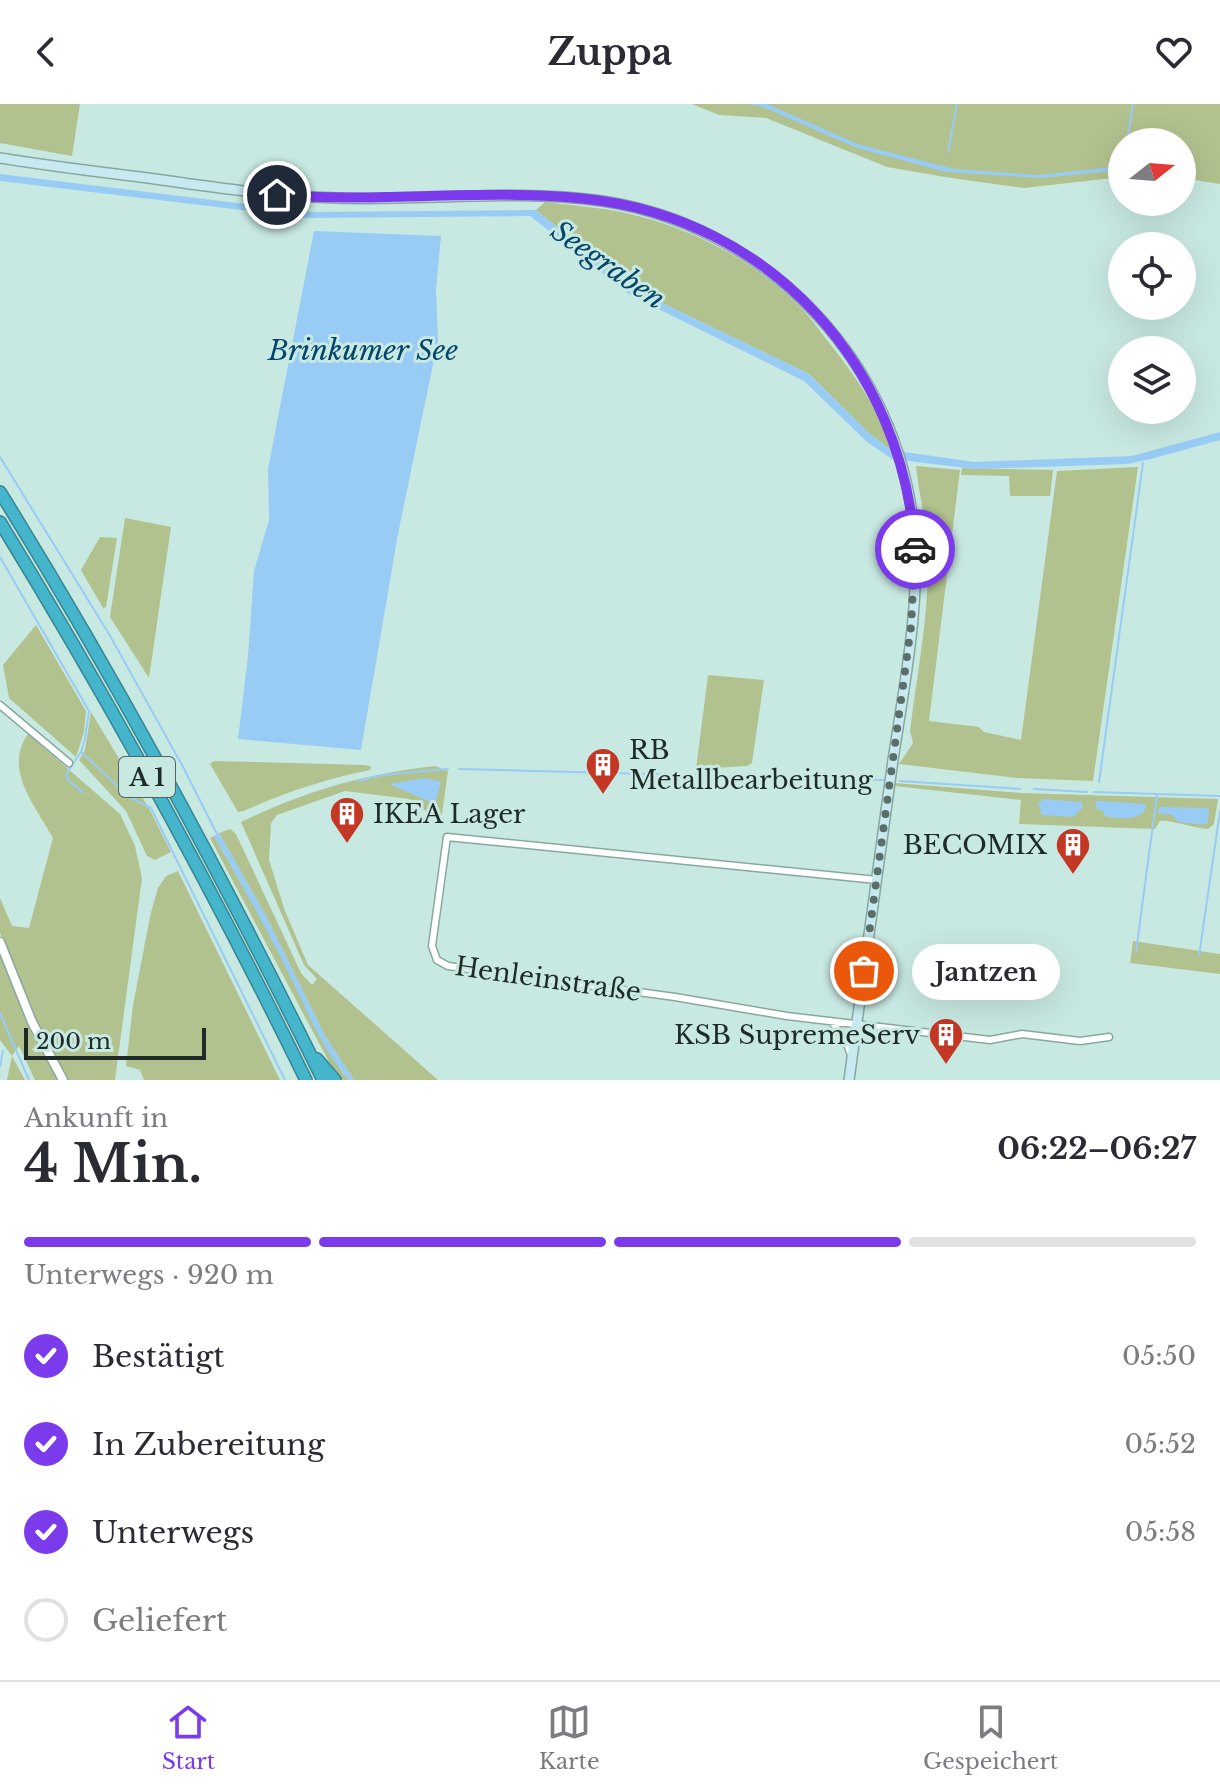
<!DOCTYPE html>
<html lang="de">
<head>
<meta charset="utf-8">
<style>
  body { margin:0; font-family:"Libre Baskerville",serif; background:#f7f7f7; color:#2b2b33; height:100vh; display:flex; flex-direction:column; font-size:30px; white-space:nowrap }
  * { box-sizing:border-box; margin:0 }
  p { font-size:26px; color:#7c7c81 }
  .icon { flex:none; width:44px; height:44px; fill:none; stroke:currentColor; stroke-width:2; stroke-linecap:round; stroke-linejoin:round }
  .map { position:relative; height:976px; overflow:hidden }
  .details { display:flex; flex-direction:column; background:#fff; flex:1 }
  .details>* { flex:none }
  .needle { width:52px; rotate:73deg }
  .buttons { position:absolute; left:1108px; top:24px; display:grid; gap:16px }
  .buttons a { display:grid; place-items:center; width:88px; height:88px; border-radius:50%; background:#fff; box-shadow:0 8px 32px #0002; font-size:40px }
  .scale { position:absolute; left:24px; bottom:20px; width:182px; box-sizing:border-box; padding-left:8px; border:4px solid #1f2b29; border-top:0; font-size:22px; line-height:28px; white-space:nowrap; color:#1f2b29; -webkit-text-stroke:6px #c8e9e2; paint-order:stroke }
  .pin { position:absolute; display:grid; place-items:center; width:68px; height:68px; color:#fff; margin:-34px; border:4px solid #fff; border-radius:50%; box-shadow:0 2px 8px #0007 }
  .courier { position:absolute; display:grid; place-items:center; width:80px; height:80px; margin:-40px; border:6px solid #7c3aed; border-radius:50%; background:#fff; color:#222; box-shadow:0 2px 10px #0007 }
  .bubble { position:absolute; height:56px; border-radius:28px; background:#fff; box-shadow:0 8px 32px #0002; font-size:26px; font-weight:800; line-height:56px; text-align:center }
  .summary em { font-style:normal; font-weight:800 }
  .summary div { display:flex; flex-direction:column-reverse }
  .summary { display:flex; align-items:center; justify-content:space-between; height:136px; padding:0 24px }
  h1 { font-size:52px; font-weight:800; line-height:60px }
  .bar { display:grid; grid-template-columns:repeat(4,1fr); gap:12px 8px; align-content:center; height:96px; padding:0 24px }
  .bar i { height:10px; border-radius:6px; background:#e1e1e2 }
  .bar .active { background:#7c3aed }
  .bar p { grid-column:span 4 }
  ol { padding:0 24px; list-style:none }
  li { display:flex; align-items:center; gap:24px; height:88px }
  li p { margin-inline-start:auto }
  li .icon { padding:8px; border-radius:50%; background:#7c3aed; color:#fff; stroke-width:4 }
  li:last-child { color:#7c7c81 }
  li i { width:44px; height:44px; border:4px solid #e1e1e2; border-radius:50% }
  header { display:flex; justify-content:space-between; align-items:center; height:104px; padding:0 24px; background:#fff; font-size:36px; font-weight:800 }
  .tabs { display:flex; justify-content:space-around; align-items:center; height:112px; border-top:2px solid #e1e1e2; background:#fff; font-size:22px; color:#7c7c81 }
  .tabs a { display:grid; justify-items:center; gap:4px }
  .tabs .active { color:#7c3aed }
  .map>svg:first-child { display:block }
  .green { fill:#b2c28e }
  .water { fill:#98ccf5 }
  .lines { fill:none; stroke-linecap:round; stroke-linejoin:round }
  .stream { stroke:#98ccf5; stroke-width:2 }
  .minor-casing { stroke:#88a7a1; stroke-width:9 }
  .tertiary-casing { stroke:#88a7a1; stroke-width:11 }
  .secondary-casing { stroke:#88a7a1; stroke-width:12 }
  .motorway-casing { stroke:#388592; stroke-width:14 }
  .minor { stroke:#fff; stroke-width:6 }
  .tertiary { stroke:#fff; stroke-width:8 }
  .secondary { stroke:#c7e9ef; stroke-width:9 }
  .motorway { stroke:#45b5cb; stroke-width:11 }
  .done { stroke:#5a6e6a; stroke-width:8; stroke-dasharray:0 14.4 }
  .route { stroke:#7c3aed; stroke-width:10 }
  .labels { text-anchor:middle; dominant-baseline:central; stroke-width:6; stroke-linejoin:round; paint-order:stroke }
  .shield { fill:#c8e9e2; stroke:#526460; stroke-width:2 }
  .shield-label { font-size:24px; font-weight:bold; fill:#1f2b29 }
  .poi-label { font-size:26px; fill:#1f2b29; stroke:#c8e9e2; text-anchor:start }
  .street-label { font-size:26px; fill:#1f2b29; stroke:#c8e9e2 }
  .water-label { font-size:28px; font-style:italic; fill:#05456b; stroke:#c8e9e2 }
</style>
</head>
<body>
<header><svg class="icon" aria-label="back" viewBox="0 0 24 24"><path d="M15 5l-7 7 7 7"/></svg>Zuppa<svg class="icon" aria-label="heart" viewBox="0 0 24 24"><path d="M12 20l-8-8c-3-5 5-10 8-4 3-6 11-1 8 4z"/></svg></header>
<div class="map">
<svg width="1220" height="976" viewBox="0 0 1220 976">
  <rect width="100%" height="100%" fill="#c8e9e2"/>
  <!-- green -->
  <path class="green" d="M0,0H80L72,52L0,39Z
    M692,0H1220V80L1182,74V38H1122V73L1024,84L951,74L887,63L766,14L719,11Z
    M545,98C578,102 611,104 642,113C700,128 763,163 804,207C815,219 824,233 834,245C858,276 880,308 891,346L868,328L809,270L637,187L536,106Z
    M916,362L960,366L929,617L979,623L984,628L1021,636L1057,367L1138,363L1093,677L1017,674L899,660L913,639L910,627C917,569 929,512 928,454C928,422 919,393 916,362Z
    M962,364L1053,366L1050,392H1010L1009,372L961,371Z
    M125,414L171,423L149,574L110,513Z
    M100,433L117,434L106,503L103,504L81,466Z
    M36,521L86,607L84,628L76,653L9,594L3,561Z
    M708,571L764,576L752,659L747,662L696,665Z
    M91,608L150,706L171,748L155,756L147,752L126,707L79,656L85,646Z
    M28,630L120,710L135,742L142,774L115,976H67L42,931L0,829V794L12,822L29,824L53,734C35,701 3,666 28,630Z
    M214,657L366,661L371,663L370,666C326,675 285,688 244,707L238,708L210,660Z
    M435,662L448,667L441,718L409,695L345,687L277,711L271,719L269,756L285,807L308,861L438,976H354L325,932L267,814L219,729L230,725L236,730L301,869L312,881L317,875L304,861L241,718C306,687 363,670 435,662Z
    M895,679L1021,689L1218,695L1214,720L1208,725C1194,724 1167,715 1160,717L1155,725L1019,720L1021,696L895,682Z
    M214,732L262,816L342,968L349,976H343L329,958L210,734Z
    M178,767L280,976H144L140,966L126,962L133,901L151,808L158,784L166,772Z
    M1133,837L1220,850V870L1130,859Z
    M0,851L33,932L58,976H35L19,942L12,952L25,976H7L12,952L0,936Z"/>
  <!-- water -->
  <path class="water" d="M747,0H767L858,40L954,65L1039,71L1122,62V66L1040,74L946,68L857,44L763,3Z
    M0,70L312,108L536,106L637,187L809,270L868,328L891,346L974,358L1132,352L1220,328V336L1151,355L1127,360L974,365L892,355L867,338L804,277L630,191L530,112L309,114L0,77Z
    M314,127L441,132L436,186L438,236L398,430L361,646L238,635L248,552L254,467L269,416L268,365Z
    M425,674L441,678L435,700L389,680Z
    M1044,695L1082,698V704L1073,713L1042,711L1038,699Z
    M1099,697L1146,700L1145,706C1137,717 1118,715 1105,712L1102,706H1097L1095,698Z
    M1160,703L1209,704L1207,721L1178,718L1172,711L1157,709Z
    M219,729L267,814L325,932L354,976H349C322,946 306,904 288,868C265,822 240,777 214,732Z"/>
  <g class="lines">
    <!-- stream -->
    <path class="stream" d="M1127,38L1133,0
      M948,48L957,0
      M0,353L109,530L182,661L217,730
      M0,453L89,607L85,635L81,648L67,669V675L83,689
      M81,648L131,694L151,704L285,976
      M459,665L884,676
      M358,677L382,671L448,665
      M900,677L1020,685
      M1099,678L1143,359
      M1034,685L1087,688
      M1094,688L1220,692
      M1136,848L1157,690
      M1199,852L1220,707
      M0,909L29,976
      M0,962L3,947"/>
    <defs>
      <path id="minor" d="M0,601L69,659
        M877,776L447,733L432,842L437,856L448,862L675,893L787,912L990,936L1022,930L1080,937L1109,933
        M831,917L845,935L851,951"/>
      <path id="tertiary" d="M0,838L32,918L63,976"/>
      <path id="secondary" d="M0,54C49,62 98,68 148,74C210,83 273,92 337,94C425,97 514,85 602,97C762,121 889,249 912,409C923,491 905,576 893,656C878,763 864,869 849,976"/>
      <path id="motorway" d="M0,388C118,578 224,775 323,976
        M0,418C111,599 213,786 306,976
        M317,955L335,976"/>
    </defs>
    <!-- minor casing -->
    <use href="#minor" class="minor-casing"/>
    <!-- tertiary casing -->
    <use href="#tertiary" class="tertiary-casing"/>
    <!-- secondary casing -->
    <use href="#secondary" class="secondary-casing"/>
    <!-- motorway casing -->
    <use href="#motorway" class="motorway-casing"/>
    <!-- minor -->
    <use href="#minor" class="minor"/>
    <!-- tertiary -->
    <use href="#tertiary" class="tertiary"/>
    <!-- secondary -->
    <use href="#secondary" class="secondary"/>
    <!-- motorway -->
    <use href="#motorway" class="motorway"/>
  </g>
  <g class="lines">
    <!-- done -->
    <path class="done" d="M864,867L911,523L915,445"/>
    <!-- route -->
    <path class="route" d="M277,91C380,99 484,84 587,95C771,115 903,262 915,445"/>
  </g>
  <!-- icons -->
  <defs>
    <symbol id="building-pin" viewBox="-11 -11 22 30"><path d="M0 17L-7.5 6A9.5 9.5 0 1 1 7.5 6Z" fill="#c43725" stroke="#c8e9e2"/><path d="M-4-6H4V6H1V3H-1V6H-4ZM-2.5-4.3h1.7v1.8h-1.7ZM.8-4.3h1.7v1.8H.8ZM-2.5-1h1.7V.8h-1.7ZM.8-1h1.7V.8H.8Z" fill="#fff"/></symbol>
  </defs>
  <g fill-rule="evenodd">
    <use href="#building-pin" x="583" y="641" width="40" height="54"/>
    <use href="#building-pin" x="327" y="690" width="40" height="54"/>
    <use href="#building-pin" x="1053" y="721" width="40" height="54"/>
    <use href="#building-pin" x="926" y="911" width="40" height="54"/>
  </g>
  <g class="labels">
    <!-- shield labels -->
    <rect class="shield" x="119" y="653" width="56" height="40" rx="6"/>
    <g class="shield-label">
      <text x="147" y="673">A 1</text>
    </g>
    <!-- poi labels -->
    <g class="poi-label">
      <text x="629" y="646">RB<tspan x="629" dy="30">Metallbearbeitung</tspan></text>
      <text x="373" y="710">IKEA Lager</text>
      <text x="1047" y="741" text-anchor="end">BECOMIX</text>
      <text x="920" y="931" text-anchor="end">KSB SupremeServ</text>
    </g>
    <!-- street labels -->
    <g class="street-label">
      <text transform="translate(548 875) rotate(8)">Henleinstraße</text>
    </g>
    <!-- water labels -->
    <g class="water-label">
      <text transform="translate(608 161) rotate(35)">Seegraben</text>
      <text x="363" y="246">Brinkumer See</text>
    </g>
  </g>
</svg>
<div class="buttons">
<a><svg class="needle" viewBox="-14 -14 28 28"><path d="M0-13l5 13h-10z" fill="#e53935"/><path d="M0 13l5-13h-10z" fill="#7c7c81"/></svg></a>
<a><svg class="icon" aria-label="locate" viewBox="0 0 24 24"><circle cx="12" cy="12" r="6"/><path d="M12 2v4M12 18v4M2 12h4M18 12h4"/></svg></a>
<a><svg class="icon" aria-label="layers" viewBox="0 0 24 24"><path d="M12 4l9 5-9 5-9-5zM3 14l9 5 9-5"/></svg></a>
</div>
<div class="scale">200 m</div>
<div class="pin" style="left:864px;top:867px;background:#ea580c"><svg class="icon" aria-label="bag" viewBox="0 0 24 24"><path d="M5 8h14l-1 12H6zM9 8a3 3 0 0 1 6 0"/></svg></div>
<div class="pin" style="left:277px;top:91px;background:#1f2937"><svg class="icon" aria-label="home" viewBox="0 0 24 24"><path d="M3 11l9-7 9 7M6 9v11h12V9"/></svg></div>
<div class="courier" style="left:915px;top:445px"><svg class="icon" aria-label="car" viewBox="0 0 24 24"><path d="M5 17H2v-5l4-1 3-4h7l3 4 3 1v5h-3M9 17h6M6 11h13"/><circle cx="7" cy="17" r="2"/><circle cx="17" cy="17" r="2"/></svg></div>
<div class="bubble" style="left:912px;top:840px;width:148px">Jantzen</div>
</div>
<section class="details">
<div class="summary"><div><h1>4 Min.</h1><p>Ankunft in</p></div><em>06:22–06:27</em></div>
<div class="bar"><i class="active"></i><i class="active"></i><i class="active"></i><i></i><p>Unterwegs · 920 m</p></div>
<ol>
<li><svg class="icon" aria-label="check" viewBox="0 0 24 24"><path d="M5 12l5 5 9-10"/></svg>Bestätigt<p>05:50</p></li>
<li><svg class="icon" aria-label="check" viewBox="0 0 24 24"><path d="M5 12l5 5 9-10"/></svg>In Zubereitung<p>05:52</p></li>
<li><svg class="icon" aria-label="check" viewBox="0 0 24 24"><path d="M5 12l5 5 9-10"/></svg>Unterwegs<p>05:58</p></li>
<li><i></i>Geliefert</li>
</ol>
</section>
<nav class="tabs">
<a class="active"><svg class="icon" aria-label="home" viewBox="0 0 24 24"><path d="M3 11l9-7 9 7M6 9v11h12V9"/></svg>Start</a>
<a><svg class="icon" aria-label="map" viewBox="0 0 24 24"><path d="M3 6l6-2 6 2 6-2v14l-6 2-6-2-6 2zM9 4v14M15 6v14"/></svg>Karte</a>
<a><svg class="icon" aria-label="saved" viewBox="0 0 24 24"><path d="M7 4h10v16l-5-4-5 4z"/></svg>Gespeichert</a>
</nav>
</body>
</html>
